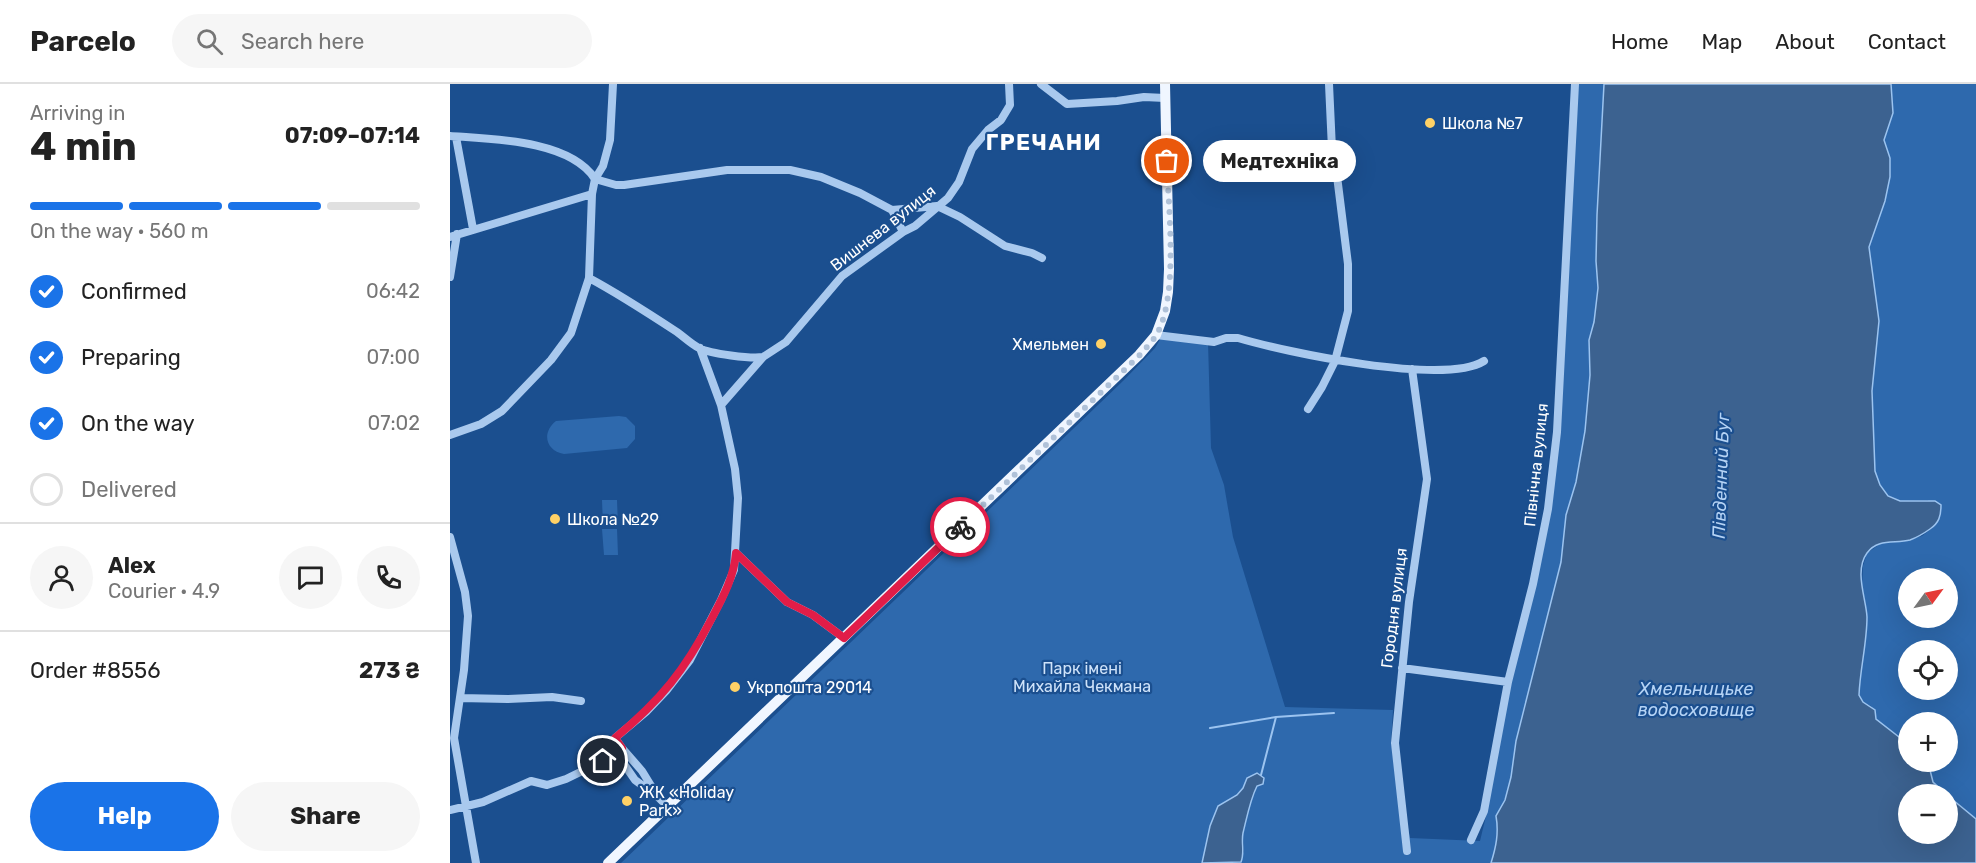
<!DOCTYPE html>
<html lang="en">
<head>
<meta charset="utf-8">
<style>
  body { margin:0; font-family:Rubik,sans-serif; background:#f6f6f6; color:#222; height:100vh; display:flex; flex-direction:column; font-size:22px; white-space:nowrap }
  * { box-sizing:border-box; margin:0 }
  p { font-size:20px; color:#767676 }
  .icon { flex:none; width:33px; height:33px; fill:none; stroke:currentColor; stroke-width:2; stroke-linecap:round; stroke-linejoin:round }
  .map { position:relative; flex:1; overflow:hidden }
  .sheet { display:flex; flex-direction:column; background:#fff; width:450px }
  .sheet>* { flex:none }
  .needle { width:39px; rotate:57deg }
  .buttons { position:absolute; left:1448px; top:484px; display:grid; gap:12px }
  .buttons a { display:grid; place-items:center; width:60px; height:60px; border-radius:50%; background:#fff; box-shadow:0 6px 24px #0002; font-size:30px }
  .pin { position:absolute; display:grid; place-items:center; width:51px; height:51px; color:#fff; margin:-26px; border:3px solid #fff; border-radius:50%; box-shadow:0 2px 6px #0007 }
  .courier { position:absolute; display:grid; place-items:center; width:60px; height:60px; margin:-30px; border:4px solid #e11d48; border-radius:50%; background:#fff; color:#222; box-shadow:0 2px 8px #0007 }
  .bubble { position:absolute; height:42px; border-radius:21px; background:#fff; box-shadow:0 6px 24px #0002; font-size:20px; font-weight:700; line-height:42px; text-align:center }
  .head em { font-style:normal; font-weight:700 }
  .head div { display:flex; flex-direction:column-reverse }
  .head { display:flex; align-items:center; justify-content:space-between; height:102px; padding:0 30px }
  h1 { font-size:39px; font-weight:700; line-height:45px }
  .bar { display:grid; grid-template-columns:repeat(4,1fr); gap:9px 6px; align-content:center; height:72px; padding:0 30px }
  .bar i { height:8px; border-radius:4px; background:#e0e0e0 }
  .bar .current { background:#1a73e8 }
  .bar p { grid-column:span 4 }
  .line { display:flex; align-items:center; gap:15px; padding:0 30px; border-top:2px solid #e0e0e0 }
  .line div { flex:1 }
  .round { display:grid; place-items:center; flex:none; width:63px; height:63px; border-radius:32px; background:#f6f6f6 }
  ol { padding:0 30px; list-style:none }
  li { display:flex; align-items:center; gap:18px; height:66px }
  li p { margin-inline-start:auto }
  li .icon { padding:6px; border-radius:50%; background:#1a73e8; color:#fff; stroke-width:4 }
  li:last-child { color:#767676 }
  li i { width:33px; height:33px; border:3px solid #e0e0e0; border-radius:50% }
  .primary-button { display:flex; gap:12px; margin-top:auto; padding:12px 30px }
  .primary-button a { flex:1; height:69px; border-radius:36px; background:#1a73e8; color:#fff; font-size:24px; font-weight:700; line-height:69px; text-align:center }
  .primary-button a+a { background:#f6f6f6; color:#222 }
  header { display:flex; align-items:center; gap:36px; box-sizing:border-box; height:84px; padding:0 30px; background:#fff; border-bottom:2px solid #e0e0e0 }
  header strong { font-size:28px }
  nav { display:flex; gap:33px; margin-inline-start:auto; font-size:21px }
  .search { width:420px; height:54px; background:#f6f6f6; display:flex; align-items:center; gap:15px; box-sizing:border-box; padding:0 21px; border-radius:33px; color:#767676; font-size:22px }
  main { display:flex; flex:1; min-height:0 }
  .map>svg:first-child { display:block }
  .green { fill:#2e69ad; fill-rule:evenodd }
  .water { fill:#3c6290; stroke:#9cc4f0; stroke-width:1.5 }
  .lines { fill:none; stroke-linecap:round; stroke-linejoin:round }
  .stream { stroke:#9cc4f0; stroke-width:2 }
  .minor { stroke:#a9c9ee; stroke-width:8 }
  .major { stroke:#f0f6ff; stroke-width:10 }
  .done { stroke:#afc1d8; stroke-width:6; stroke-dasharray:0 10.8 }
  .route { stroke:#e11d48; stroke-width:8 }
  .poi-dot { fill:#ffd166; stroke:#1b4f8f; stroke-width:2 }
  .labels { text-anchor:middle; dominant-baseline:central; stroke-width:4.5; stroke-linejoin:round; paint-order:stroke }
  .poi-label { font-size:16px; fill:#fff; stroke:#1b4f8f; text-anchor:start }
  .street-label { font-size:16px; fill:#fff; stroke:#1b4f8f }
  .park-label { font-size:16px; fill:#cfe3fa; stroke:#1b4f8f }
  .water-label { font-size:18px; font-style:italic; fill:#b5d3f5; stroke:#1b4f8f }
  .district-label { font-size:22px; font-weight:bold; letter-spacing:1.5px; fill:#fff; stroke:#1b4f8f }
</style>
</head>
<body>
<header>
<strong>Parcelo</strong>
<div class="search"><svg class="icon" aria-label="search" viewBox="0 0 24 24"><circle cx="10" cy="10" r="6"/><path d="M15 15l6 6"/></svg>Search here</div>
<nav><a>Home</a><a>Map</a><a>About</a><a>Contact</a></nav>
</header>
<main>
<section class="sheet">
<div class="head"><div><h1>4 min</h1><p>Arriving in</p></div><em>07:09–07:14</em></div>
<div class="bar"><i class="current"></i><i class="current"></i><i class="current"></i><i></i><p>On the way · 560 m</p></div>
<ol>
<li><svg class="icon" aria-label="check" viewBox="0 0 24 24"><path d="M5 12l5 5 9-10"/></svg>Confirmed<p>06:42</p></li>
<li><svg class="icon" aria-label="check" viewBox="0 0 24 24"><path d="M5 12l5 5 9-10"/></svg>Preparing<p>07:00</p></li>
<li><svg class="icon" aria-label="check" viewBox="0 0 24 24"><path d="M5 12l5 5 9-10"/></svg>On the way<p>07:02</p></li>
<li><i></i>Delivered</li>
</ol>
<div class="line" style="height:108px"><a class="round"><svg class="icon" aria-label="person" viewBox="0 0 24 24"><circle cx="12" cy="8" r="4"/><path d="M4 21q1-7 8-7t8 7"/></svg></a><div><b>Alex</b><p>Courier · 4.9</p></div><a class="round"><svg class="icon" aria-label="chat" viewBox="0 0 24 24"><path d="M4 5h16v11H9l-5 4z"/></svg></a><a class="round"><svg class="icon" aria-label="phone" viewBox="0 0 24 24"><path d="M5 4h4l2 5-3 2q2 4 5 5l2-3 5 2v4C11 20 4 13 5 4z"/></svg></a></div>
<div class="line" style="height:78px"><div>Order #8556</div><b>273 ₴</b></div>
<div class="primary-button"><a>Help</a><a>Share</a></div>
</section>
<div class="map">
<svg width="1526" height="779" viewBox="0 0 1526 779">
  <rect width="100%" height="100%" fill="#1b4f8f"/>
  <!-- green -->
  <path class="green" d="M1128,0H1154L1147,131L1146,177L1148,204L1144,238L1139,256L1140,291L1135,347L1126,398L1116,431L1111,478L1066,657L1061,693L1055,717L1046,732C1049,749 1046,763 1041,779H789L794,767L793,751L799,723L807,702L814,694L807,689L797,694L793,704L787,711L768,722L760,742L752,779H171L674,296L705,264L712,252L758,258L761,364L774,401L783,453L835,623L943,626L941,658L960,754L1030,757L1037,728L1061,599L1101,426Z
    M1441,0H1526V735L1483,698L1478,678H1497V639H1458V660L1426,635L1421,622L1413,618L1409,612L1416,521L1412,502L1413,482L1417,469L1433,458H1449L1461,455L1472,452L1486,441L1478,416L1450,417L1438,412L1430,401L1425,387L1422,307L1429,237L1419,163L1435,117L1440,93V74L1434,56L1443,29ZM1458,495H1497V534H1458ZM1458,567H1497V606H1458Z
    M169,332L176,333L185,342V355L177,364L114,370C96,367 91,349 106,337Z
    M152,416H167L168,442H153Z
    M152,445H167L168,471H154Z"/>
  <!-- water -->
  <path class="water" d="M1154,0H1441L1443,29L1434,56L1440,74V93L1435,117L1419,163L1429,237L1422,307L1425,387L1430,401L1438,412L1450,417H1485L1491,421C1491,432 1489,439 1480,445C1473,450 1468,453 1460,456C1445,460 1428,454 1417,469C1404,487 1416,514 1417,533C1417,559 1410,585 1409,611L1413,618L1425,626L1426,635L1458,660V678H1478L1483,698L1497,711H1458V750H1497V711L1526,735V779H1041C1046,763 1049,749 1046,732L1055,716L1061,693L1066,657L1111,478L1116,431L1126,398L1135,347L1140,291L1139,256L1144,238L1148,204L1146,177L1147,131Z
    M807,689L814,694L813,700L807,702C800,716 797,733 793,749C791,759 795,768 791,778L752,779L760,742L768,722L787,711L793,704L797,694Z"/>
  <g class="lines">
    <!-- stream -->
    <path class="stream" d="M760,644L826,633
      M811,691L826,633L884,629"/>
    <!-- minor -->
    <path class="minor" d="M591,0L617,20L667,17L694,13L715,14
      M0,52C42,55 120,56 145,95L166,101H174L277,86H340L371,93L410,109L442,126L487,122L510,133L555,162L582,169L592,174
      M6,53L23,145
      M442,126L453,148
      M0,153L142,110
      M0,193L7,150
      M139,194C169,210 198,229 227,248C234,253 241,260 249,264C260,270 302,275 313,273
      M706,251L764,258L776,254H788C835,268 994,302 1034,277
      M271,321L313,273L336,258L392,192L453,148L465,142L498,114L509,98L522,65L538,46L551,36L560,21L559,0
      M858,325L872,303L885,277L898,227V180L885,76L882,65L879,0
      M0,351L31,340L52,327L101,276L121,249L139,194L142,110L145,95L153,82L160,56L163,0
      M0,453L15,508L18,532L14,586L4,654L26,779
      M286,469L337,518L363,531L394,554
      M952,584L1058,598
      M10,614L58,615L102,613L131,617
      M172,664L192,687L208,713L218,723
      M169,673L185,696L205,711
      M0,726L33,718L81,697L97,701L116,695L153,677L169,673L172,664L165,654L196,628L216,607L240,576L271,516L284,486L288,414L285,385L271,321L250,264
      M1021,756L1034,727L1058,598L1083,500L1098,425L1107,348L1125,0
      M957,767L945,659L959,518L977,395L962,285"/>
    <!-- major -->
    <path class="major" d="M158,779L689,271L706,251L715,227L718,208L719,185L715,0"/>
  </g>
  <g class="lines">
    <!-- done -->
    <path class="done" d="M510,443L689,272C695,265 702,258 707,250C729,209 718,124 717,77"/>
    <!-- route -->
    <path class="route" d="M153,677L169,673L172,664L165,654C211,616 235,586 262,534C273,513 284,493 286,469L337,518L363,531L394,554L510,443"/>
  </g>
  <!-- markers -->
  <g class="poi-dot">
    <circle cx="980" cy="39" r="6"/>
    <circle cx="651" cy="260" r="6"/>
    <circle cx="105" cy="435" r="6"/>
    <circle cx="285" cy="603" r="6"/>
    <circle cx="177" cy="717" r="6"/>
  </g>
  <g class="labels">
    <!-- poi labels -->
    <g class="poi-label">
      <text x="992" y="39">Школа №7</text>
      <text x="639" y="260" text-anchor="end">Хмельмен</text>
      <text x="117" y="435">Школа №29</text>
      <text x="297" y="603">Укрпошта 29014</text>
      <text x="189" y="708">ЖК «Holiday<tspan x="189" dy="18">Park»</tspan></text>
    </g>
    <!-- street labels -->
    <g class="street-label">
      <text transform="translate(433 144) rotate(-38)">Вишнева вулиця</text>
      <text transform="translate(1086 381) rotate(-84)">Північна вулиця</text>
      <text transform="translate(944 524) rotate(-83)">Городня вулиця</text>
    </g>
    <!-- park labels -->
    <g class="park-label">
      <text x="632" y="584">Парк імені<tspan x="632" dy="18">Михайла Чекмана</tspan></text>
    </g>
    <!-- water labels -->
    <g class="water-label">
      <text transform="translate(1271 392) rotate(-88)">Південний Буг</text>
      <text x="1246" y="605">Хмельницьке<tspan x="1246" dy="21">водосховище</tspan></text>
    </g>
    <!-- district labels -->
    <g class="district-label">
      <text x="594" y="58">ГРЕЧАНИ</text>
    </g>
  </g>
</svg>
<div class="buttons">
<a><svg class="needle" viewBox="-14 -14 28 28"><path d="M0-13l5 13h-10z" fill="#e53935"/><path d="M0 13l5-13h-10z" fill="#767676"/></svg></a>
<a><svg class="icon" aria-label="locate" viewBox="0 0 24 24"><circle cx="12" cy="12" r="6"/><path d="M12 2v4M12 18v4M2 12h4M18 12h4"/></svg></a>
<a>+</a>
<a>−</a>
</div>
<div class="pin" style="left:717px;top:77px;background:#ea580c"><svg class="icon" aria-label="bag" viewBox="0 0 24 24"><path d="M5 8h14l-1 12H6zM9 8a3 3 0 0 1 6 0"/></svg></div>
<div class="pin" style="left:153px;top:677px;background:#1f2937"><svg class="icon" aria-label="home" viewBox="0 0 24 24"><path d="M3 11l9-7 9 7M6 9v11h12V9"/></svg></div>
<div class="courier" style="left:510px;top:443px"><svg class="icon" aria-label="bike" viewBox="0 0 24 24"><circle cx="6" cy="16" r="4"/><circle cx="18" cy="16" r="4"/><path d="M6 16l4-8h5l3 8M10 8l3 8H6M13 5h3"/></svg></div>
<div class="bubble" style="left:753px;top:56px;width:153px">Медтехнiка</div>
</div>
</main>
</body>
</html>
